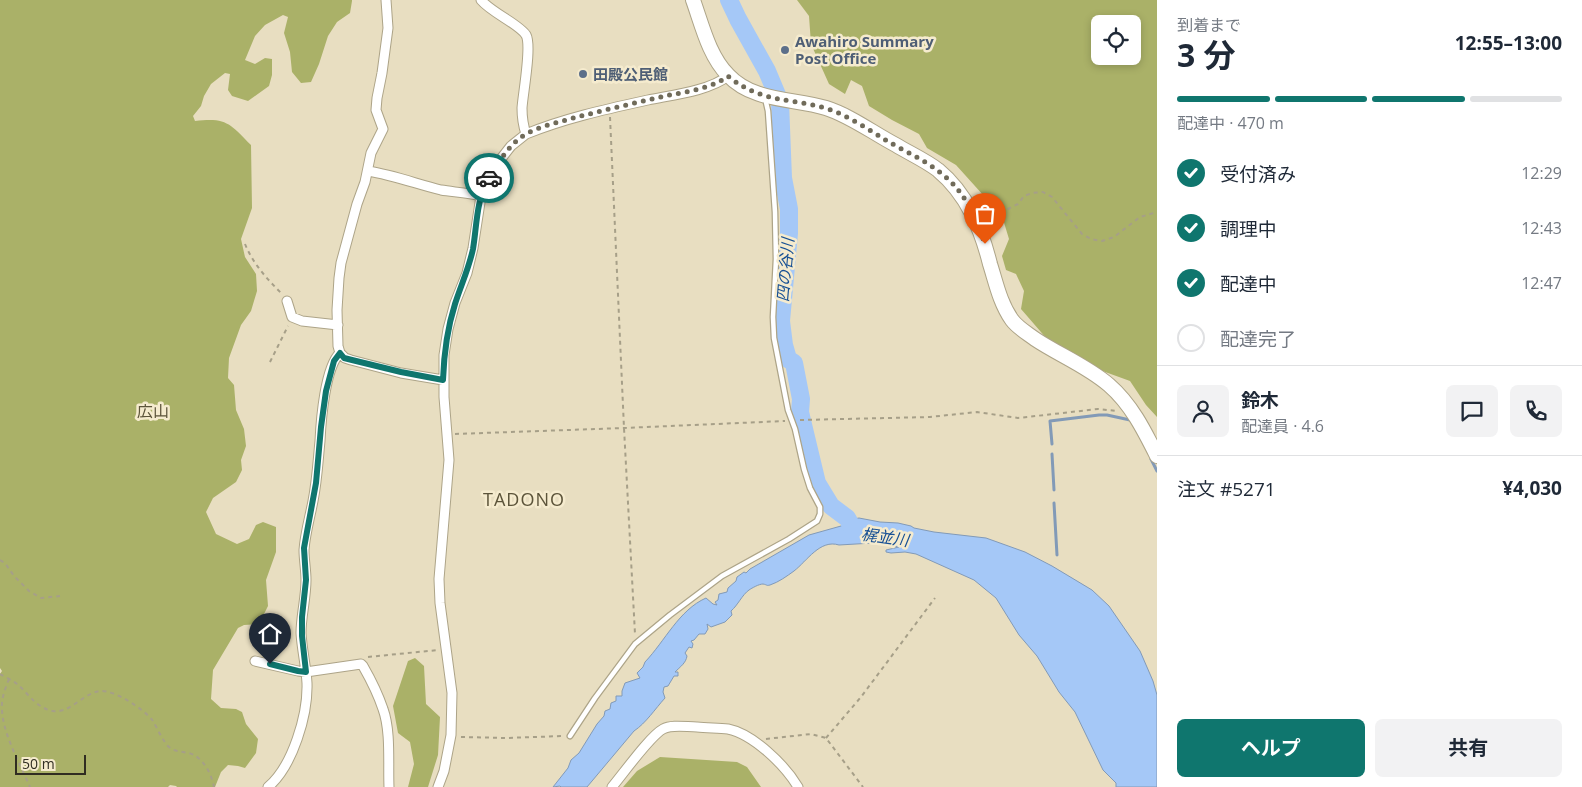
<!DOCTYPE html>
<html lang="ja">
<head>
<meta charset="utf-8">
<style>
  body { margin:0; font-family:"Open Sans","Noto Sans JP",sans-serif; background:#f2f2f3; color:#1f2937; height:100vh; display:flex; flex-direction:column; font-size:19px; white-space:nowrap }
  * { box-sizing:border-box; margin:0 }
  p { font-size:16px; color:#747a83 }
  .icon { flex:none; width:28px; height:28px; fill:none; stroke:currentColor; stroke-width:2; stroke-linecap:round; stroke-linejoin:round }
  .map { position:relative; flex:1; overflow:hidden }
  .sheet { display:flex; flex-direction:column; background:#fff; width:425px }
  .sheet>* { flex:none }
  .tools { position:absolute; left:1091px; top:15px; display:grid; gap:10px }
  .tools a { display:grid; place-items:center; width:50px; height:50px; border-radius:8px; background:#fff; box-shadow:0 2px 8px #0003; font-size:25px }
  .scale { position:absolute; left:15px; bottom:12px; width:71px; box-sizing:border-box; padding-left:5px; border:2px solid #302d22; border-top:0; font-size:14px; line-height:18px; white-space:nowrap; color:#302d22; -webkit-text-stroke:4px #f5ebce; paint-order:stroke }
  .pin { position:absolute; display:grid; place-items:center; width:42px; height:42px; color:#fff; margin:-51px -21px; border-radius:50% 50% 50% 0; rotate:-45deg; box-shadow:0 0 5px #0007 }
  .pin .icon { rotate:45deg }
  .courier { position:absolute; display:grid; place-items:center; width:50px; height:50px; margin:-25px; border:4px solid #0f766e; border-radius:50%; background:#fff; color:#222; box-shadow:0 1px 6px #0007 }
  .head em { font-style:normal; font-weight:700 }
  .head div { display:flex; flex-direction:column-reverse }
  .head { display:flex; align-items:center; justify-content:space-between; height:85px; padding:0 20px }
  h1 { font-size:32px; font-weight:700; line-height:38px }
  .bar { display:grid; grid-template-columns:repeat(4,1fr); gap:8px 5px; align-content:center; height:60px; padding:0 20px }
  .bar i { height:6px; border-radius:4px; background:#e0e1e3 }
  .bar .current { background:#0f766e }
  .bar p { grid-column:span 4 }
  .line { display:flex; align-items:center; gap:12px; padding:0 20px; border-top:1px solid #e0e1e3 }
  .line div { flex:1 }
  .round { display:grid; place-items:center; flex:none; width:52px; height:52px; border-radius:8px; background:#f2f2f3 }
  ol { padding:0 20px; list-style:none }
  li { display:flex; align-items:center; gap:15px; height:55px }
  li p { margin-inline-start:auto }
  li .icon { padding:5px; border-radius:50%; background:#0f766e; color:#fff; stroke-width:4 }
  li:last-child { color:#747a83 }
  li i { width:28px; height:28px; border:2px solid #e0e1e3; border-radius:50% }
  .action { display:flex; gap:10px; margin-top:auto; padding:10px 20px }
  .action a { flex:1; height:58px; border-radius:8px; background:#0f766e; color:#fff; font-size:20px; font-weight:700; line-height:58px; text-align:center }
  .action a+a { background:#f2f2f3; color:#1f2937 }
  main { display:flex; flex:1; min-height:0 }
  .map>svg:first-child { display:block }
  .forest { fill:#aab168; fill-rule:evenodd }
  .water { fill:#a5c8f7; stroke:#829ab7 }
  .lines { fill:none; stroke-linecap:round; stroke-linejoin:round }
  .stream { stroke:#829ab7; stroke-width:3 }
  .river { stroke:#a5c8f7; stroke-width:18 }
  .service-casing { stroke:#ada488; stroke-width:7 }
  .minor-casing { stroke:#ada488; stroke-width:11 }
  .secondary-casing { stroke:#ada488; stroke-width:16 }
  .path { stroke:#a69f88; stroke-width:2; stroke-dasharray:4 4; stroke-linecap:butt }
  .service { stroke:#fff; stroke-width:4.5 }
  .minor { stroke:#fff; stroke-width:9 }
  .secondary { stroke:#fff; stroke-width:14 }
  .done { stroke:#706b5a; stroke-width:5; stroke-dasharray:0 9 }
  .route { stroke:#0f766e; stroke-width:6 }
  .service-dot { fill:#5c6f8a; stroke:#f5ebce; stroke-width:2 }
  .labels { text-anchor:middle; dominant-baseline:central; stroke-width:5; stroke-linejoin:round; paint-order:stroke }
  .service-label { font-size:15px; font-weight:bold; fill:#4e5e75; stroke:#f5ebce; text-anchor:start }
  .water-label { font-size:16px; font-style:italic; fill:#175094; stroke:#f5ebce }
  .neighbourhood-label { font-size:16px; fill:#5c543a; stroke:#f5ebce }
  .quarter-label { font-size:18px; letter-spacing:1px; fill:#5c543a; stroke:#f5ebce }
</style>
</head>
<body>
<main>
<div class="map">
<svg width="1157" height="787" viewBox="0 0 1157 787">
  <rect width="100%" height="100%" fill="#e8dec1"/>
  <!-- forest -->
  <path class="forest" d="M0,0H352V1L350,13L337,22L328,36L319,64L311,82L301,83L292,72L290,52L284,33L288,17L283,15L265,25L255,36L245,60L255,64L265,58L272,59V75L269,86L248,101L232,96L228,90L230,74L225,73L211,84L204,96L201,106L193,116L195,121C227,117 230,124 251,145L252,208L241,239L245,257L256,274L257,291L251,311L241,325L229,358L228,378L234,385L236,410L244,429L246,446L241,460L242,470L236,482L213,498L206,512L216,534L237,544L249,539L256,525L263,522L276,527V552L266,580L268,606L259,624L244,625L238,628L213,670L211,699L221,708L236,709L242,712L246,724L258,739L256,753L245,768L238,766L228,765L221,772L215,787H177L176,786L170,785L168,787H0V674L2,671L0,668Z
    M797,0H1157V417L1146,405L1130,381L1097,369L1047,339L1021,309L1024,291L1016,274L1006,270L1002,256L1009,239L1002,216L956,165L927,148L919,134L892,120L869,106L862,86L851,80L845,94L829,84L811,44L809,16ZM1100,24H1132V56H1100Z
    M415,658L424,666L426,704L440,717L438,755L428,787H408L414,764L410,742L398,733L393,706L408,661Z
    M660,757L737,762L747,767L761,787H623L637,771Z"/>
  <!-- water -->
  <path class="water" d="M859,518L880,522L898,523L911,526L914,528L934,532L986,538L1025,552L1052,566L1092,590L1109,606L1140,651L1153,681L1157,695V787H1116V783L1103,770L1075,712L1059,692L1037,656L1019,635L996,598L974,580L916,554L905,552L891,553L886,552V550L899,547L873,543L839,545C820,539 807,561 794,571C787,576 779,582 770,585C766,586 768,585 763,584C759,584 752,588 749,590C742,595 738,605 731,611L732,615L725,622L711,627L707,624L708,629L705,634H699L694,640L691,641L693,644L692,648L689,647L685,653L687,656C686,663 680,667 675,672H678V676H674L668,686L664,687L663,692L665,698C655,709 646,723 634,731L587,787H561L560,786L553,787L568,768L571,760L579,753L597,724L604,716L605,711L610,709L611,703L616,701V696H622V691L625,683L640,678L637,673L643,667L645,662C665,641 679,610 706,598L713,604L717,605L715,602L718,600L719,594L727,592L728,588L736,581L737,577L744,572L746,573L750,569L809,535L841,526L843,525L844,521Z"/>
  <g class="lines">
    <!-- stream -->
    <path class="stream" d="M1052,444L1050,421L1099,415H1107L1130,420
      M1052,454L1054,490
      M1151,459L1157,471
      M1054,503L1057,555"/>
    <!-- river -->
    <path class="river" d="M729,0L738,19L767,71L780,102L783,178L789,209V233L781,321L784,345L788,359L794,363L801,399L800,412L817,483L831,506L847,518L855,532"/>
    <defs>
      <path id="service" d="M570,736L595,698L635,644L670,615L722,576L789,539L817,521L820,514V507L810,488L804,469L795,429L788,410L774,338L773,317L776,259L775,212L768,111L765,98"/>
      <path id="minor" d="M386,0L388,28L382,73L377,98L376,110L383,129L371,153L365,182L357,204L341,263L339,278L337,310L338,346L340,353L345,358L351,360L401,373L443,380
        M481,0C492,13 519,24 526,35C532,46 523,93 522,108C522,117 523,125 526,134C565,118 607,109 648,100C672,95 709,91 728,76
        M368,171C393,175 417,184 441,190C454,192 468,193 481,196
        M287,301L292,317L302,321L338,325
        M255,661L298,671L306,672L361,664L363,666C371,680 378,694 383,709C391,731 388,763 389,787
        M268,787C293,766 308,714 307,683C306,666 302,650 301,633C301,616 306,598 306,580C306,570 304,560 304,550C305,534 310,517 313,501C317,481 318,461 320,441C321,420 325,367 340,353
        M438,787L444,771L451,735L452,693L440,603L439,579L449,460L444,397V355L448,329L455,303L467,273L473,248L481,196L487,182L500,160L511,146L526,134
        M612,787C623,774 650,736 663,729C672,724 686,727 697,727C707,728 718,728 728,729C753,734 785,765 798,787"/>
      <path id="secondary" d="M693,0C702,25 709,56 728,75C753,102 793,98 826,108C851,116 873,133 896,145C909,153 925,160 938,170C967,194 981,228 990,264C996,283 1000,303 1012,320C1018,328 1027,333 1035,339C1059,355 1087,366 1109,385C1131,404 1144,430 1157,456"/>
    </defs>
    <!-- service casing -->
    <use href="#service" class="service-casing"/>
    <!-- minor casing -->
    <use href="#minor" class="minor-casing"/>
    <!-- secondary casing -->
    <use href="#secondary" class="secondary-casing"/>
    <!-- path -->
    <path class="path" d="M610,117L624,428L635,634
      M986,220L1018,204L1024,196L1032,193L1043,192L1052,197L1082,234L1091,239L1102,241L1114,237L1140,217L1157,212
      M245,244C253,264 268,280 283,295
      M270,362L288,326
      M800,420L930,417L977,412L1018,418L1098,409L1117,411
      M455,434L624,428L785,421
      M0,560L5,563L14,576L29,591L41,598L60,596
      M368,657L438,650
      M0,674C5,677 12,680 17,684C28,693 36,708 53,711C70,714 84,692 101,691C115,690 145,710 153,721C157,728 164,743 169,747C176,753 187,751 194,755C205,761 212,776 214,787
      M9,679C5,689 1,699 2,710C3,734 20,764 30,787
      M461,737L506,738L563,736
      M826,738L861,697L935,598
      M766,739L811,734L826,738L863,787"/>
    <!-- service -->
    <use href="#service" class="service"/>
    <!-- minor -->
    <use href="#minor" class="minor"/>
    <!-- secondary -->
    <use href="#secondary" class="secondary"/>
  </g>
  <g class="lines">
    <!-- done -->
    <path class="done" d="M489,178C499,162 509,144 526,134C540,126 557,123 573,118C605,110 638,102 670,95C690,91 712,88 728,76C759,102 788,98 825,108C848,115 869,130 889,142C910,154 933,164 950,181C968,198 977,222 985,244"/>
    <!-- route -->
    <path class="route" d="M270,664L298,671L306,672L302,636V617L306,580L304,548L316,483L321,427L326,391L334,361L340,353L344,358L352,360L401,372L443,380C444,353 447,329 455,304C461,285 469,268 473,249C477,225 476,200 489,178"/>
  </g>
  <!-- markers -->
  <g class="service-dot">
    <circle cx="785" cy="50" r="5"/>
    <circle cx="583" cy="74" r="5"/>
  </g>
  <g class="labels">
    <!-- service labels -->
    <g class="service-label">
      <text x="795" y="41">Awahiro Summary<tspan x="795" dy="17">Post Office</tspan></text>
      <text x="593" y="74">田殿公民館</text>
    </g>
    <!-- water labels -->
    <g class="water-label">
      <text transform="translate(785 270) rotate(-85)">四の谷川</text>
      <text transform="translate(885 537) rotate(8)">梶並川</text>
    </g>
    <!-- neighbourhood labels -->
    <g class="neighbourhood-label">
      <text x="153" y="411">広山</text>
    </g>
    <!-- quarter labels -->
    <g class="quarter-label">
      <text x="524" y="499">TADONO</text>
    </g>
  </g>
</svg>
<div class="tools">
<a><svg class="icon" aria-label="locate" viewBox="0 0 24 24"><circle cx="12" cy="12" r="6"/><path d="M12 2v4M12 18v4M2 12h4M18 12h4"/></svg></a>
</div>
<div class="scale">50 m</div>
<div class="pin" style="left:985px;top:244px;background:#ea580c"><svg class="icon" aria-label="bag" viewBox="0 0 24 24"><path d="M5 8h14l-1 12H6zM9 8a3 3 0 0 1 6 0"/></svg></div>
<div class="pin" style="left:270px;top:664px;background:#1f2937"><svg class="icon" aria-label="home" viewBox="0 0 24 24"><path d="M3 11l9-7 9 7M6 9v11h12V9"/></svg></div>
<div class="courier" style="left:489px;top:178px"><svg class="icon" aria-label="car" viewBox="0 0 24 24"><path d="M5 17H2v-5l4-1 3-4h7l3 4 3 1v5h-3M9 17h6M6 11h13"/><circle cx="7" cy="17" r="2"/><circle cx="17" cy="17" r="2"/></svg></div>
</div>
<section class="sheet">
<div class="head"><div><h1>3 分</h1><p>到着まで</p></div><em>12:55–13:00</em></div>
<div class="bar"><i class="current"></i><i class="current"></i><i class="current"></i><i></i><p>配達中 · 470 m</p></div>
<ol>
<li><svg class="icon" aria-label="check" viewBox="0 0 24 24"><path d="M5 12l5 5 9-10"/></svg>受付済み<p>12:29</p></li>
<li><svg class="icon" aria-label="check" viewBox="0 0 24 24"><path d="M5 12l5 5 9-10"/></svg>調理中<p>12:43</p></li>
<li><svg class="icon" aria-label="check" viewBox="0 0 24 24"><path d="M5 12l5 5 9-10"/></svg>配達中<p>12:47</p></li>
<li><i></i>配達完了</li>
</ol>
<div class="line" style="height:90px"><a class="round"><svg class="icon" aria-label="person" viewBox="0 0 24 24"><circle cx="12" cy="8" r="4"/><path d="M4 21q1-7 8-7t8 7"/></svg></a><div><b>鈴木</b><p>配達員 · 4.6</p></div><a class="round"><svg class="icon" aria-label="chat" viewBox="0 0 24 24"><path d="M4 5h16v11H9l-5 4z"/></svg></a><a class="round"><svg class="icon" aria-label="phone" viewBox="0 0 24 24"><path d="M5 4h4l2 5-3 2q2 4 5 5l2-3 5 2v4C11 20 4 13 5 4z"/></svg></a></div>
<div class="line" style="height:65px"><div>注文 #5271</div><b>¥4,030</b></div>
<div class="action"><a>ヘルプ</a><a>共有</a></div>
</section>
</main>
</body>
</html>
